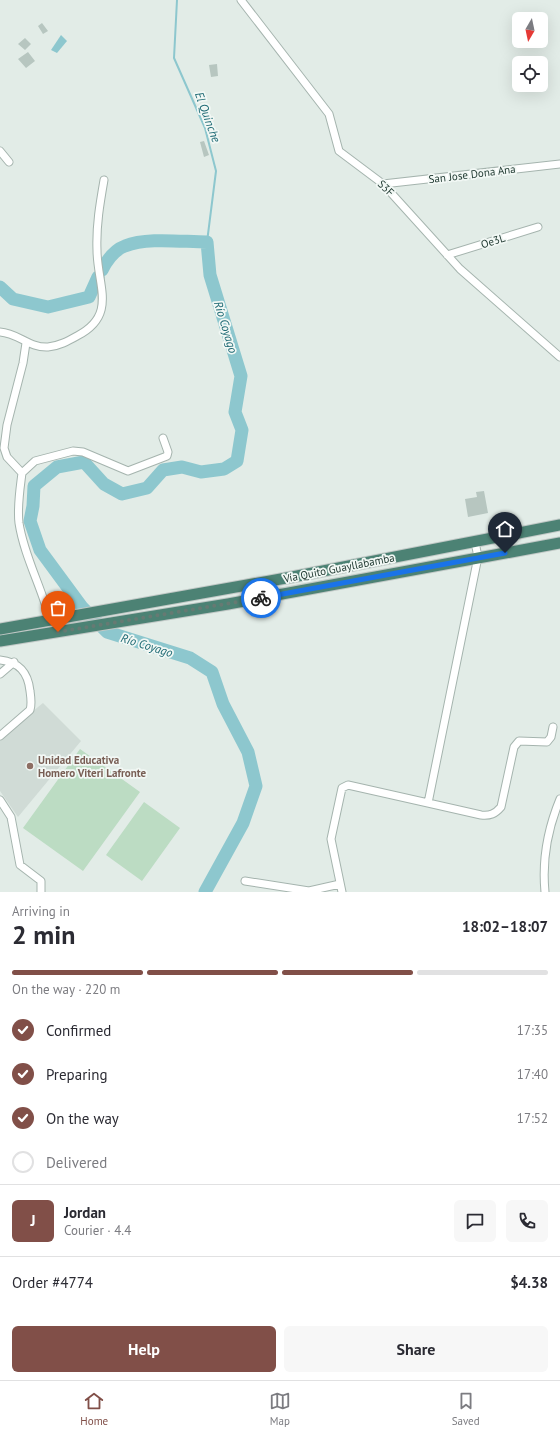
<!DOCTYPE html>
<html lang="en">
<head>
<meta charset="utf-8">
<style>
  body { margin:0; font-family:"PT Sans",sans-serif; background:#f7f7f7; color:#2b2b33; height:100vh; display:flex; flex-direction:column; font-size:15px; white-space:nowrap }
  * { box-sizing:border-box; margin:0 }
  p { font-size:13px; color:#7c7c81 }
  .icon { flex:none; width:22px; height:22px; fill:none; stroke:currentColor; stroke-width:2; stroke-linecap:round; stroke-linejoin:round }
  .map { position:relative; height:892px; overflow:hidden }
  .details { display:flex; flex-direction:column; background:#fff; flex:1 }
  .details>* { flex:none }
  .needle { width:26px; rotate:189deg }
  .controls { position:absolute; left:512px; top:12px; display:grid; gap:8px }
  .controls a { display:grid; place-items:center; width:36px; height:36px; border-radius:6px; background:#fff; box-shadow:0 4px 16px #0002; font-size:20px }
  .pin { position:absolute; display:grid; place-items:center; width:34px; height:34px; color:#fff; margin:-41px -17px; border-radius:50% 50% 50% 0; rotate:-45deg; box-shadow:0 0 4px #0007 }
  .pin .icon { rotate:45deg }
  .courier { position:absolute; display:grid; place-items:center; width:40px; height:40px; margin:-20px; border:3px solid #1a73e8; border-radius:50%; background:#fff; color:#222; box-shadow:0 1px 5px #0007 }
  .head em { font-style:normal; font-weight:600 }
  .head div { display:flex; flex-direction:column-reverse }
  .head { display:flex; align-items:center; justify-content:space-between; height:68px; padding:0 12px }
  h1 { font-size:26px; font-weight:600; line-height:30px }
  .bar { display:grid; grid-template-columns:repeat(4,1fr); gap:6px 4px; align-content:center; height:48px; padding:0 12px }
  .bar i { height:5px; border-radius:3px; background:#e1e1e2 }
  .bar .selected { background:#814f48 }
  .bar p { grid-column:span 4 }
  .line { display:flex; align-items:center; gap:10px; padding:0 12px; border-top:1px solid #e1e1e2 }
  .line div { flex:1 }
  .round { display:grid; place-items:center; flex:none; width:42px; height:42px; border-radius:6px; background:#f7f7f7 }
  ol { padding:0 12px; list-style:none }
  li { display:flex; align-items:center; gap:12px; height:44px }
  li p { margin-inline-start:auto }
  li .icon { padding:4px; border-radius:50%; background:#814f48; color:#fff; stroke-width:4 }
  li:last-child { color:#7c7c81 }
  li i { width:22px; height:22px; border:2px solid #e1e1e2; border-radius:50% }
  .primary-button { display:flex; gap:8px; margin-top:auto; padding:8px 12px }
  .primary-button a { flex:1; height:46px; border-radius:6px; background:#814f48; color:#fff; font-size:16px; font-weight:600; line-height:46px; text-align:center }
  .primary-button a+a { background:#f7f7f7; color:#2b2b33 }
  .dock { display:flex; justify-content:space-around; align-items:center; height:56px; border-top:1px solid #e1e1e2; background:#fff; font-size:11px; color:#7c7c81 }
  .dock a { display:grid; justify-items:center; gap:2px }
  .dock .selected { color:#814f48 }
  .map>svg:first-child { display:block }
  .built { fill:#d0dbd6 }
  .green { fill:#bcdcc3 }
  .water { fill:#8dc7ce }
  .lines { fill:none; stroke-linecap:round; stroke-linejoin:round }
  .stream { stroke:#8dc7ce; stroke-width:2 }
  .river { stroke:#8dc7ce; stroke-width:13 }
  .building { fill:#b7c6c0 }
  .minor-casing { stroke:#a5b4ae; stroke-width:9 }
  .trunk-casing { stroke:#c1c8c6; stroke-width:13 }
  .minor { stroke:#fff; stroke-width:7 }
  .trunk { stroke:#4c8274; stroke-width:11 }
  .done { stroke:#667a73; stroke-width:4; stroke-dasharray:0 7.2 }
  .route { stroke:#1a73e8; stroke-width:5 }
  .education-dot { fill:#8d6e63; stroke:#f2f8f5; stroke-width:1.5 }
  .labels { text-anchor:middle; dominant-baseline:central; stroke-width:3.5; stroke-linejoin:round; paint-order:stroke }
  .street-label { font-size:11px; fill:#233c34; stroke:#f2f8f5 }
  .education-label { font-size:11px; font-weight:bold; fill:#785e54; stroke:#f2f8f5; text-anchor:start }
  .water-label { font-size:12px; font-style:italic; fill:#206b75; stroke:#f2f8f5 }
</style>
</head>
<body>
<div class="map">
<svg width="560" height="892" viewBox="0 0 560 892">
  <rect width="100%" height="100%" fill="#e2ece7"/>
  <!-- built -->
  <path class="built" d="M43,703L81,741L18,817L0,791V738Z"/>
  <!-- green -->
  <path class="green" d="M80,749L140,792L83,871L23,828Z
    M144,802L180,828L142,881L106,855Z"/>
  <!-- water -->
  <path class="water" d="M61,35L67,41L57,53L51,50Z"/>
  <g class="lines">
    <!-- stream -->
    <path class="stream" d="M177,0L174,58L205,128L216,171L207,242"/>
    <!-- river -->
    <path class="river" d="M102,270C107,260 114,250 125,246C147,237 183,242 207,242L210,275L241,376L235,412L242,430L237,461L224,469L201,472L182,467L163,470L147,488L122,494L104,484L84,462L57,467L34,486L33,506L30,521L40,550L82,607L107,632L190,658L212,672L223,704L248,752L256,786L243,823L205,892
      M0,287L13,299L48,307L89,297L98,277"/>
  </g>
  <!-- building -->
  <path class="building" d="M42,23L48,31L43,34L38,26Z
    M25,38L31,44L25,50L18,44Z
    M28,52L35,61L26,68L18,59Z
    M217,64L218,76L211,77L209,65Z
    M204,141L209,155L204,157L200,142Z
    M484,491L488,513L468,517L465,499L477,497L476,492Z"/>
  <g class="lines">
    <defs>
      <path id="minor" d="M241,0L329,114L339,151L383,184L460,269L560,357
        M0,151L9,162
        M383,184L560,164
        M447,255L538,227
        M0,332C18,333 29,348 48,347C59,346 68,341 77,336C118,315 97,285 97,250C96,226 100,203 104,180
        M26,343L23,363L7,425L4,448L7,457L22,473C20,489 17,507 19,523C24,556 42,588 50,620
        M22,473L35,461L73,451L83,452L128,471L167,456L168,452L163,438
        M0,660C19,662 28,672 30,691C31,698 32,704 30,710L0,736
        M0,674L14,662
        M0,800L11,817L20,865L41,881V892
        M428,803L481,815C490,816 495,814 501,807L514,747L519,741L547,742L551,737L553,727
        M245,881L309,891L340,884
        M342,892L331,839L342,788L348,785L428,803L478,557L475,542
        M545,892C542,861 548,828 560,799"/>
      <path id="trunk" d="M0,629L292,577L560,525
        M0,641L228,604L560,543"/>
    </defs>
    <!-- minor casing -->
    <use href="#minor" class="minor-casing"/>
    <!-- trunk casing -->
    <use href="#trunk" class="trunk-casing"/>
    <!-- minor -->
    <use href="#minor" class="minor"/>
    <!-- trunk -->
    <use href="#trunk" class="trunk"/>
  </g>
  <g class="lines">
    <!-- done -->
    <path class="done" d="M58,632L261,598"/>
    <!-- route -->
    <path class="route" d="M261,598L505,553"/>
  </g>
  <!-- markers -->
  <circle class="education-dot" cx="30" cy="766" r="4"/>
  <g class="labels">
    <!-- street labels -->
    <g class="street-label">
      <text transform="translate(472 174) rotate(-7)">San Jose Dona Ana</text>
      <text transform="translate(386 188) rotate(44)">S3F</text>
      <text transform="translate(493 241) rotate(-17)">Oe3L</text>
      <text transform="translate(339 568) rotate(-11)">Vía Quito Guayllabamba</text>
    </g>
    <!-- education labels -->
    <g class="education-label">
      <text x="38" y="760">Unidad Educativa<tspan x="38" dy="13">Homero Viteri Lafronte</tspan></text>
    </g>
    <!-- water labels -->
    <g class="water-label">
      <text transform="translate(208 117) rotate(70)">El Quinche</text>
      <text transform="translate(226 327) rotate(73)">Río Coyago</text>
      <text transform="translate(147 645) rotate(17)">Río Coyago</text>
    </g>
  </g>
</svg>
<div class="controls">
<a><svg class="needle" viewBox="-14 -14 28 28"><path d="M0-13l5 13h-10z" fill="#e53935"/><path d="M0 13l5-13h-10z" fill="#7c7c81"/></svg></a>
<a><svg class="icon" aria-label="locate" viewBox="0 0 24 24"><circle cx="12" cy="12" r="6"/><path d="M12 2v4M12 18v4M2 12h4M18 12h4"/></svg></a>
</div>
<div class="pin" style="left:58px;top:632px;background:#ea580c"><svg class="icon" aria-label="bag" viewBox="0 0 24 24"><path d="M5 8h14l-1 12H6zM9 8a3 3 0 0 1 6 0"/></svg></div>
<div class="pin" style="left:505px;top:553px;background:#1f2937"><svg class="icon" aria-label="home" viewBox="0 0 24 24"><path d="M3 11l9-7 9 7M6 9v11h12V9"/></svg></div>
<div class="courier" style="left:261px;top:598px"><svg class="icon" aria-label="bike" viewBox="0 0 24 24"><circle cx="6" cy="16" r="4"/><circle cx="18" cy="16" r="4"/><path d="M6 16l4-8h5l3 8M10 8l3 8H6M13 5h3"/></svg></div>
</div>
<section class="details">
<div class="head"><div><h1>2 min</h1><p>Arriving in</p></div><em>18:02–18:07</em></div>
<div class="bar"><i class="selected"></i><i class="selected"></i><i class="selected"></i><i></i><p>On the way · 220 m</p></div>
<ol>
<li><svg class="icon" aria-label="check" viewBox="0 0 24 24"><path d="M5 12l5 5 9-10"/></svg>Confirmed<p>17:35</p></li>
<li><svg class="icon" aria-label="check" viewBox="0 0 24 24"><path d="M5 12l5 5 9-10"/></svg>Preparing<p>17:40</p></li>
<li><svg class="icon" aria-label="check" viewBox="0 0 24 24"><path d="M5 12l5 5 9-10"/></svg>On the way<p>17:52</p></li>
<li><i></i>Delivered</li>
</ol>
<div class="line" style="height:72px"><b class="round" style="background:#814f48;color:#fff">J</b><div><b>Jordan</b><p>Courier · 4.4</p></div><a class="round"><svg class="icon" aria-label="chat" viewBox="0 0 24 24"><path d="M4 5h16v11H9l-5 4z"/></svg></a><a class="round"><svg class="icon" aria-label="phone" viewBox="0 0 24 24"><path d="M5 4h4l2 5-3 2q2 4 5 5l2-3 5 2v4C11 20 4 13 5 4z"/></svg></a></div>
<div class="line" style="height:52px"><div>Order #4774</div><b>$4.38</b></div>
<div class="primary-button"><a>Help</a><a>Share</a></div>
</section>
<nav class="dock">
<a class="selected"><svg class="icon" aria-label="home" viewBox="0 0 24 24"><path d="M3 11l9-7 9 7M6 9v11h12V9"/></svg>Home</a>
<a><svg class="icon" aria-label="map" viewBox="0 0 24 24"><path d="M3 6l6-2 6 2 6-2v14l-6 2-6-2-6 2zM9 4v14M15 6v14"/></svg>Map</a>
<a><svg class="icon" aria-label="saved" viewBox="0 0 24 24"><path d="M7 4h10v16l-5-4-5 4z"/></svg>Saved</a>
</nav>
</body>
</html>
